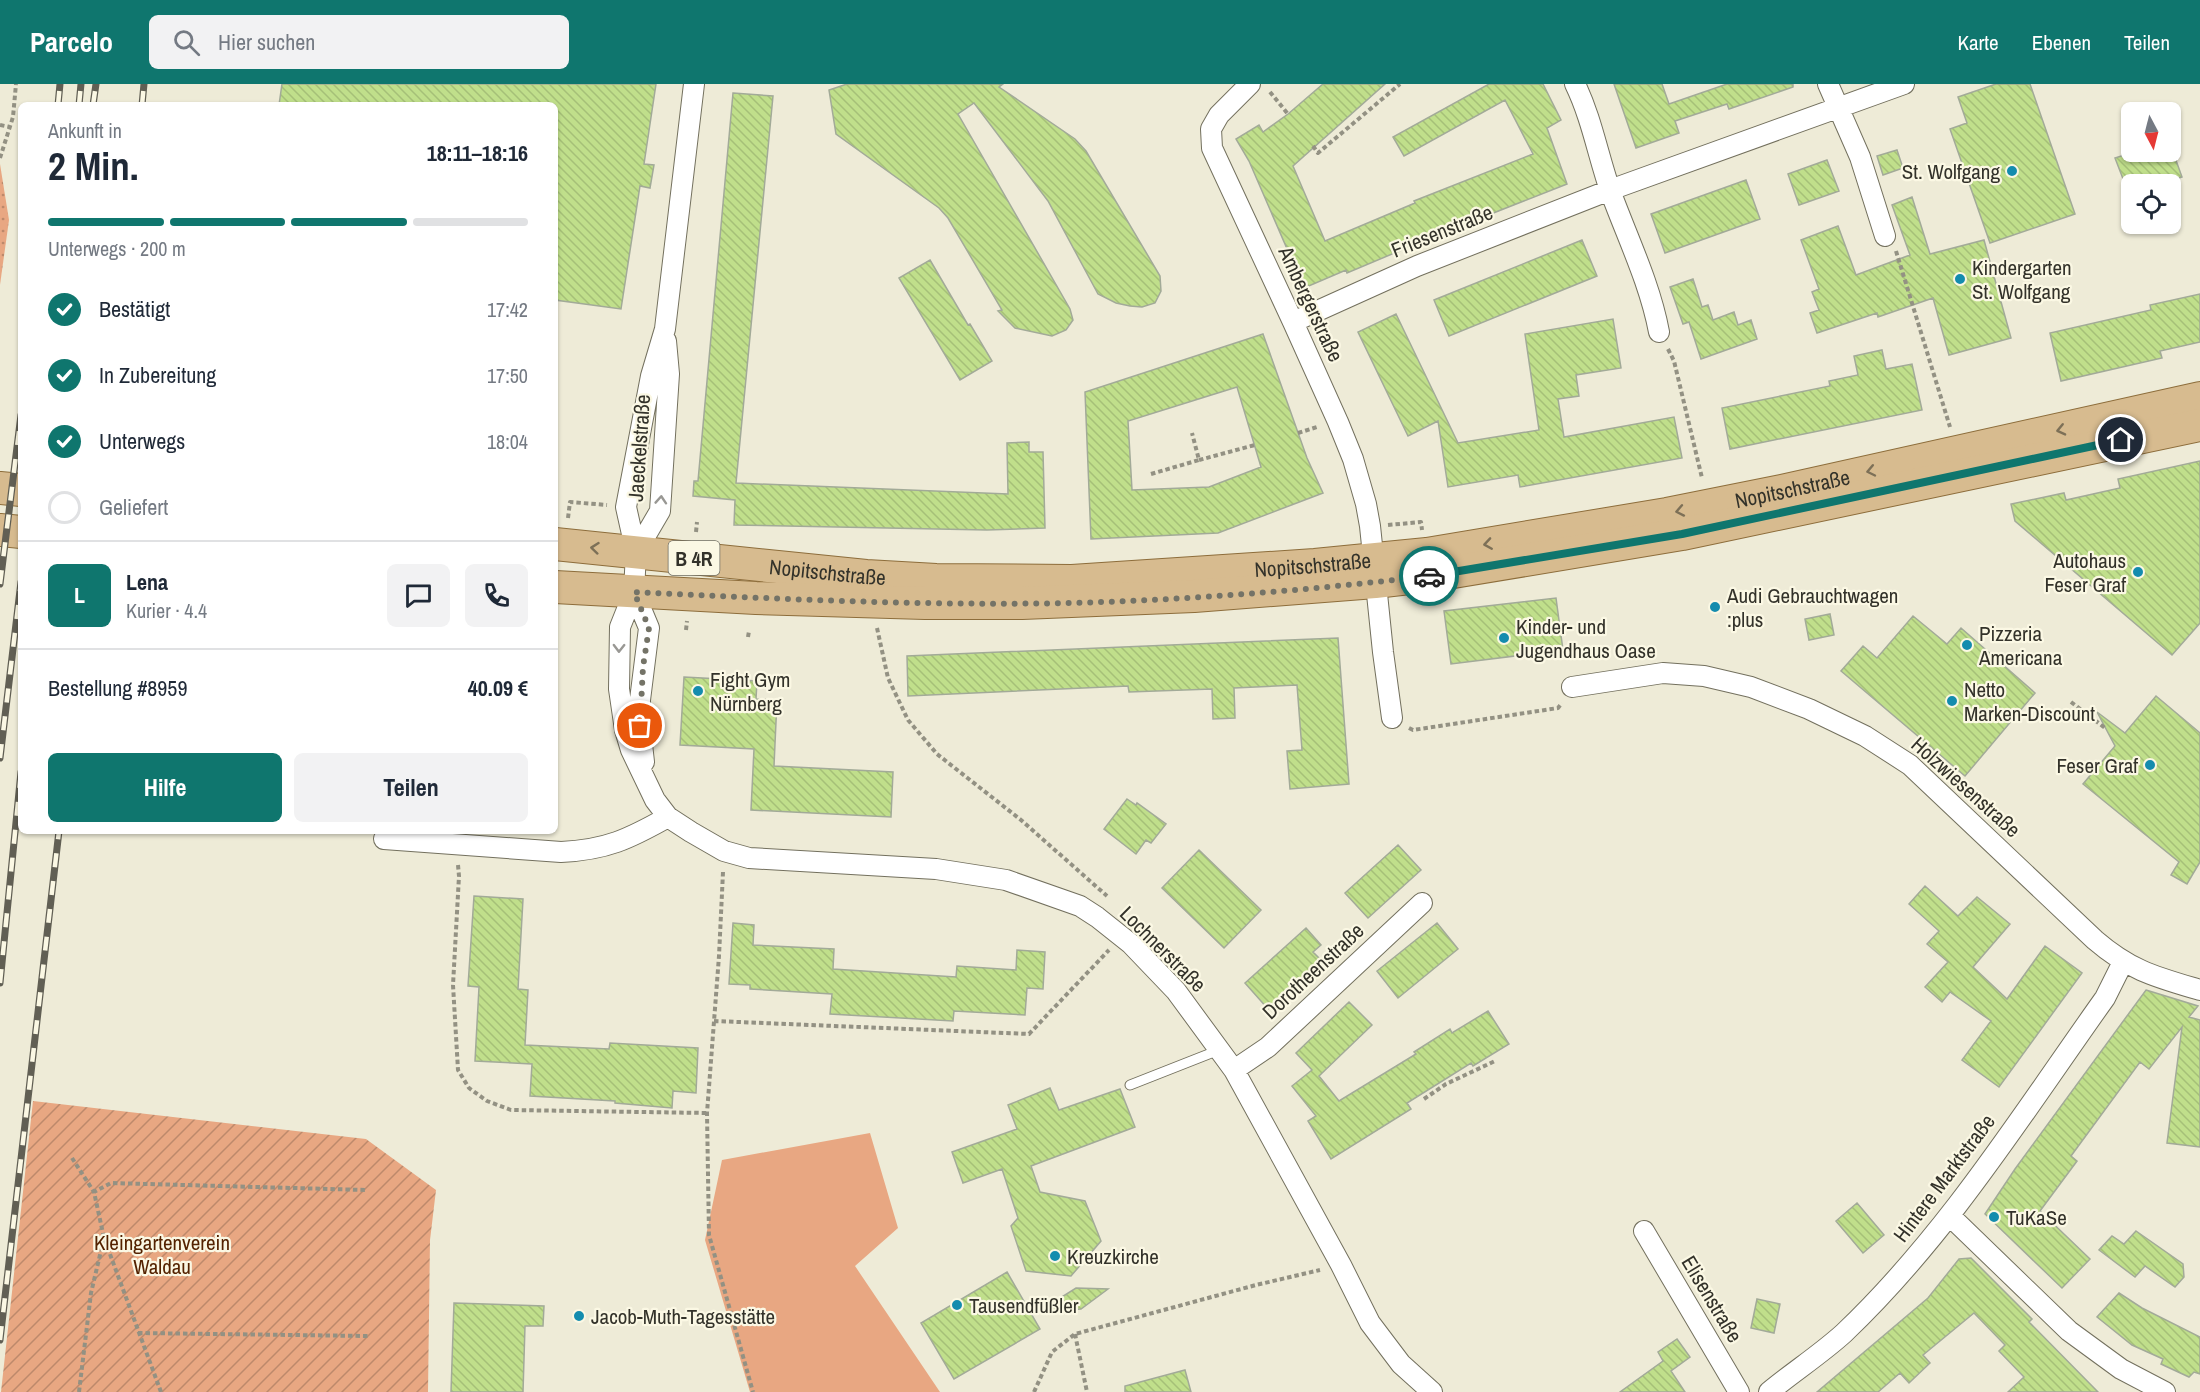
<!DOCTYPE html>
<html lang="de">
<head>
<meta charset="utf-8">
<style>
  body { margin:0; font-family:"Archivo Narrow",sans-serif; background:#f2f2f3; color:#1f2937; height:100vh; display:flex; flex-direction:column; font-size:22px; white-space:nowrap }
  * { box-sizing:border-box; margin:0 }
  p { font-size:20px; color:#747a83 }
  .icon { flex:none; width:33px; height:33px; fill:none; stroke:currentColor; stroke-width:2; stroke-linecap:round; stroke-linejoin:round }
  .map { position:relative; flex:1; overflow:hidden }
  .details { position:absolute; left:18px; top:18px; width:540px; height:732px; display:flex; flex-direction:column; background:#fff; border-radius:9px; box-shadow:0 2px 4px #0004 }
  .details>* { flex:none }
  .needle { width:39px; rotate:173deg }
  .fabs { position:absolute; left:2121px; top:18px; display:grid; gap:12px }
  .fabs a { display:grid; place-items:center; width:60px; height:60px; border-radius:9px; background:#fff; box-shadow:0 2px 4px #0004; font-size:30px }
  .pin { position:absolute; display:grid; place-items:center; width:51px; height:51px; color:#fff; margin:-26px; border:3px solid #fff; border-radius:50%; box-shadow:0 2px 6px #0007 }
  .courier { position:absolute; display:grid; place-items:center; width:60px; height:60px; margin:-30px; border:4px solid #0f766e; border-radius:50%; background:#fff; color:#222; box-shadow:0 2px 8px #0007 }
  .headline em { font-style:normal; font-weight:800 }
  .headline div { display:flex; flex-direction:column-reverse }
  .headline { display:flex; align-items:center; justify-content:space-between; height:102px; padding:0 30px }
  h1 { font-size:39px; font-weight:800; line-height:45px }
  .bar { display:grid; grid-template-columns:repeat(4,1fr); gap:9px 6px; align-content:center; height:72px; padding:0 30px }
  .bar i { height:8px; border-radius:4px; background:#e0e1e3 }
  .bar .current { background:#0f766e }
  .bar p { grid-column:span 4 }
  .line { display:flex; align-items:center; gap:15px; padding:0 30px; border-top:2px solid #e0e1e3 }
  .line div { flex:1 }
  .round { display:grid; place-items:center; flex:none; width:63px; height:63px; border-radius:9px; background:#f2f2f3 }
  ol { padding:0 30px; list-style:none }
  li { display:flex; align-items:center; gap:18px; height:66px }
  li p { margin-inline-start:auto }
  li .icon { padding:6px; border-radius:50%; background:#0f766e; color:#fff; stroke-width:4 }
  li:last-child { color:#747a83 }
  li i { width:33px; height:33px; border:3px solid #e0e1e3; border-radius:50% }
  .primary-button { display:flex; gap:12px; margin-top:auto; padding:12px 30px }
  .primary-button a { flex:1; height:69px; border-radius:9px; background:#0f766e; color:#fff; font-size:24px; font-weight:800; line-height:69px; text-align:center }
  .primary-button a+a { background:#f2f2f3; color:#1f2937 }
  header { display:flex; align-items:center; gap:36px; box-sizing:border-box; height:84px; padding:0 30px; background:#0f766e; color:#fff }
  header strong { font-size:28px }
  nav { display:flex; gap:33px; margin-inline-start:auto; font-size:21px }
  .search { width:420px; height:54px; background:#f2f2f3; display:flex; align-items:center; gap:15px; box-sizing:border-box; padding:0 21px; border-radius:9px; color:#747a83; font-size:22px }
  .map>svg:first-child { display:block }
  .grass { fill:url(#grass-dots) }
  .park { fill:#e8a782 }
  .garden { fill:url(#garden-furrows) }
  .building { fill:url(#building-back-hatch); stroke:#a2aa98; stroke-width:1.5; fill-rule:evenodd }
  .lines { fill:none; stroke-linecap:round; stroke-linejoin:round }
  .service-casing { stroke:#73705e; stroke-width:11 }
  .minor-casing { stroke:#73705e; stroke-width:22 }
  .primary-casing { stroke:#8d6d3b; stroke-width:34 }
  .path { stroke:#939183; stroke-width:4; stroke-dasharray:4.5 3; stroke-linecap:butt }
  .service { stroke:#fff; stroke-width:9 }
  .minor { stroke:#fff; stroke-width:20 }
  .primary { stroke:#d7bb8f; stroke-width:32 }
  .rail-casing { stroke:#615f54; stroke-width:7 }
  .rail { stroke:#fbf8e4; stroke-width:4.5; stroke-dasharray:14; stroke-linecap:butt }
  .oneway { stroke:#7d7057 }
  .oneway2 { stroke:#999894 }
  .done { stroke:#747367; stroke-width:6; stroke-dasharray:0 10.8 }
  .route { stroke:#0f766e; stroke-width:8 }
  .poi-dot { fill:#148cae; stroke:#fbf8e4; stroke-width:2 }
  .labels { text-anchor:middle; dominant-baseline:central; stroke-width:4.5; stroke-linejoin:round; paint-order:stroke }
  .shield { fill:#fbf8e4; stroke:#6f6d62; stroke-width:1.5 }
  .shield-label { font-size:20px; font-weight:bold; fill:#33322a }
  .poi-label { font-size:21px; fill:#33322a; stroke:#fbf8e4; text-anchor:start }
  .street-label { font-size:21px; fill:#33322a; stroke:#fbf8e4 }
  .park-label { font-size:21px; fill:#542200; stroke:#fbf8e4 }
</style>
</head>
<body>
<header>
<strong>Parcelo</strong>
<div class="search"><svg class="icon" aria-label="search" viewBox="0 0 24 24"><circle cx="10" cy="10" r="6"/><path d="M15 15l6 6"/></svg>Hier suchen</div>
<nav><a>Karte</a><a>Ebenen</a><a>Teilen</a></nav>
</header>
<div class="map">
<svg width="2200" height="1308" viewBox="0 0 2200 1308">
  <defs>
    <pattern id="grass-dots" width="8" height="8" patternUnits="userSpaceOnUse" patternTransform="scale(1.5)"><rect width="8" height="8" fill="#e8a782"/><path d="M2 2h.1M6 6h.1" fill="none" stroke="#bd896b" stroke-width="1.8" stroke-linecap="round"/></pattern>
    <pattern id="garden-furrows" width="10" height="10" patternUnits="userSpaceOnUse" patternTransform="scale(1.5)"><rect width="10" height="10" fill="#e8a782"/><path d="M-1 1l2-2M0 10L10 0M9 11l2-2" fill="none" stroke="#bd896b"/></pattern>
    <pattern id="building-back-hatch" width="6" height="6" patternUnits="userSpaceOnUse" patternTransform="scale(1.5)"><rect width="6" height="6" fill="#c0df8b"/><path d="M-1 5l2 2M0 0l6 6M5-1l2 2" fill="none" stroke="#a5c078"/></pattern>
  </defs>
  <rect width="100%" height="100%" fill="#eeebd7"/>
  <!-- grass -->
  <path class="grass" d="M0,80L9,136L0,201Z"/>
  <!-- park -->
  <path class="park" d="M870,1049L898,1144L855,1182L940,1308H750L705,1156L722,1076Z"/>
  <!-- garden -->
  <path class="garden" d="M33,1017L366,1055L436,1106L430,1156L428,1308H1Z"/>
  <!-- building -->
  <path class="building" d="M282,0H656L644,80L654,81L650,104L640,102L621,225L555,216V21H279Z
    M847,0H1003L999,3L1075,55L1086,67L1160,192L1161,207L1155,219L1142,223L1130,222L1116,219L1098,210L1048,117L974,19L958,30L1070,225L1073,236L1066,246L1052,252L1015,244L998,227L1002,226L948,134L939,124L836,50L829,6Z
    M1323,0H1385L1293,82L1325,157L1415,119L1414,117L1533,70L1505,16L1404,72L1393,53L1489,0H1543L1561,36L1547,44L1567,100L1430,154L1347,189L1346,186L1304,204L1249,77L1236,55L1259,41L1263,48L1288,30Z
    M1614,0H1662L1669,20L1727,0H1793V3L1729,25L1727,20L1675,37L1679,49L1636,64Z
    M1996,0H2030L2075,130L1990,159L1950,45L1967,39L1958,13Z
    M733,9L773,12L736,399L1008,410L1007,359L1029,358V368H1043L1045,444L987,446L734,441L735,416L693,412L694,397H698Z
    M1897,66L1903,84L1883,91L1877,72Z
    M2134,68H2173L2182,93L2160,100H2125L2115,74Z
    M1827,76L1839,107L1799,121L1788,90Z
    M1746,96L1760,135L1665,169L1651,130Z
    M1912,113L1930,170L1984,156L2011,254L1949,271L1933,214L1878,233L1877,229L1817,249L1810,229L1819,226L1812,208L1819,205L1801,156L1838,142L1856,191L1910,171L1892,121Z
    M1582,156L1597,192L1449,252L1434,216Z
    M930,176L968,241L970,240L992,277L960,296L899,194Z
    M1693,195L1702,223L1708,221L1713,236L1734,228L1738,241L1751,236L1757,255L1701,275L1689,238L1683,240L1670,203Z
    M2200,210V258L2160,267L2162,274L2061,297L2050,249L2151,226L2150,221Z
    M1396,230L1458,359L1539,346L1525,250L1613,235L1621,284L1576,291L1579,312L1558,315L1564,353L1674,333L1682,374L1520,403L1518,391L1448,403L1438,337L1408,352L1358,248Z
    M1263,250L1307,374L1323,409L1218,449L1091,455L1085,308ZM1237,303L1261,383L1209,403L1132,406L1128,337Z
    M1882,266L1886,285L1912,280L1922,326L1730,365L1722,324L1830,302L1829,297L1858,291L1854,272Z
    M2200,377V539L2172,571L2015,437L2011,420L2064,409L2066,416L2120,404L2118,395Z
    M1556,514L1563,566L1451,580L1444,527Z
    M1830,530L1834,551L1809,556L1805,535Z
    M1913,532L1947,560L1961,544L2035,609L1965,692L1841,587L1863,562L1877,574Z
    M1338,554L1349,700L1290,705L1287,667L1302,666L1297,601L1234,604L1235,634L1213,635L1212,605L1129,608L1128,602L908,612L907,572Z
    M684,593L757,597L756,615L777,616L774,682L893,688L891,733L751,726L754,665L680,661Z
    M2156,612L2200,649V778L2187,800L2171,791L2179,778L2083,700L2115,662L2097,628L2125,649Z
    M1127,715L1136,721L1137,719L1166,740L1151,759L1146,756L1136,770L1104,745Z
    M1398,761L1421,786L1368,834L1345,809Z
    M1199,766L1261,826L1224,864L1162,804Z
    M1925,802L1958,832L1977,813L2010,840L1973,883L2007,915L2045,862L2082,889L1999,1003L1962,976L1991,937L1950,908L1942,918L1925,903L1948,878L1927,860L1939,847L1909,820Z
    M474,812L523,815L518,905L528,906L525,961L609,965L610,959L698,964L696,1009L673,1007L672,1024L615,1019V1017L530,1012L532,980L475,977L479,903L468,902Z
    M733,839L754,841L753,861L834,865L833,885L956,893L957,882L1016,886L1017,866L1045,868L1043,905L1027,904L1025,931L954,927L953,937L830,930L832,910L750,905V901L729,900Z
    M1437,839L1458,865L1398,914L1377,887Z
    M1306,844L1321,861L1313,868L1321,876L1268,925L1245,899Z
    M2146,906L2198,922L2189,933L2200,936V1063L2167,1059L2182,943L2149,985L2140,978L2071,1072L2077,1077L2040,1127L2090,1175L2062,1204L1985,1130L2015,1085Z
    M1349,918L1372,941L1319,992L1339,1017L1416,970L1414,968L1450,945L1452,949L1488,927L1509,960L1473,982L1471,979L1407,1019L1411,1025L1331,1075L1308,1037L1316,1032L1292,1002L1312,986L1296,969Z
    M1050,1004L1059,1026L1120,1005L1135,1043L1031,1082L1040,1108L1085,1117L1101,1157L1071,1192L1026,1187L1011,1142L1018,1134L1002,1085L963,1099L952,1068L1017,1045L1008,1021Z
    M1857,1119L1884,1151L1863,1169L1836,1137Z
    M2136,1147L2183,1180L2184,1193L2175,1203L2145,1182L2135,1193L2099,1166L2112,1152L2124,1160Z
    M1971,1174L2032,1235L2029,1238L2098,1308H2008L2024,1293L1999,1267L2005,1261L1974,1229L1923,1271L1930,1279L1909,1299L1900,1289L1878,1308H1817L1928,1214L1959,1175Z
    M1007,1188L1040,1245L954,1295L921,1239Z
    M1076,1204L1108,1205L1081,1225L1038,1228Z
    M2119,1209L2142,1224L2200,1253V1290L2194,1288L2189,1293L2161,1280L2163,1275L2132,1261L2097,1233Z
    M1757,1215L1780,1220L1774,1249L1751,1244Z
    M454,1219L544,1222L543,1242H525L523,1308H451Z
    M1677,1255L1690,1273L1671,1287L1685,1308H1620L1663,1277L1658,1268Z
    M1185,1286L1191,1308H1125V1302Z"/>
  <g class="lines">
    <defs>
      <path id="service" d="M1130,1001L1219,966"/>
      <path id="minor" d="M694,0L665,245L651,292L626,423L636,468L634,508L620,543L619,605L625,646L631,666L655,716L668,733L691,748L724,767L749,774L936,785L1006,796L1080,822L1097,833L1131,860L1176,907L1234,986L1341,1181L1370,1239L1401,1280L1432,1308
        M1250,0L1219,31L1211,45L1212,64L1293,238L1338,338L1353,375L1366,420L1370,442L1383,568L1392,634
        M1575,0C1592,35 1598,72 1611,109C1628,155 1650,200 1659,248
        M1828,0L1860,73L1885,152
        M1293,238L1417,182L1610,106L1904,0
        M636,468L660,427L669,290L666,257
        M634,508L649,544L640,616V643L644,678
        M1572,603L1663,589L1704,592L1751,603L1809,625L1865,652L1910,681L2095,856C2131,887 2156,893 2200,906
        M384,755L561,768C606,766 629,755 668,733
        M1234,986L1268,963L1422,819
        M1950,1132L2069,1247L2121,1285L2165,1308
        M1644,1147L1739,1308
        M1769,1308C1793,1288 1821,1270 1844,1249C1947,1151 2023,1029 2105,914L2123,878"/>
      <g id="primary">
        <path d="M0,404L21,406"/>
        <path d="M0,446L21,448"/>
        <path id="s1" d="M555,460L866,492L936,496L1072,497L1315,481L1427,470L1667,430L1782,407L2200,314"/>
        <path d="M555,503L756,514L925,519H1022L1194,512L1375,498L1435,491L1682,450L2200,341"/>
      </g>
    </defs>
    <!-- service casing -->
    <use href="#service" class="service-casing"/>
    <!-- minor casing -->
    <use href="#minor" class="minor-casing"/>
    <!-- primary casing -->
    <use href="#primary" class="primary-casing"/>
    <!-- path -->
    <path class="path" d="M1270,8L1288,30
      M0,41L10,43
      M1313,62L1318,69L1400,0
      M0,74L13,33L16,0
      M1896,167L1950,343
      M1668,265L1674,277L1702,394
      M1298,349L1317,343
      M1199,376L1255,361
      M1151,390L1199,376L1192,349
      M568,434L570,418L607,421
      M1388,441L1421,438L1422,446
      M696,448L697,438
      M877,544L888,594L908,636L937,670L1021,736L1107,812
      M686,546L687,537
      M748,553L749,547
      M2071,618L2105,644
      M1409,644L1413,646L1558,624L1562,619
      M458,781L459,792L453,901L458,986L469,1004L487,1017L511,1026L707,1029
      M723,788L719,872L707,1029L709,1151L753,1308
      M714,937L1029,950L1109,866
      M1424,1015L1446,1000L1495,977
      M72,1074L94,1108
      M138,1249L368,1252
      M1075,1250L1087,1308
      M79,1308L91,1209L104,1154
      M161,1308L104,1154L94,1108L111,1099L366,1106
      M1034,1308L1052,1268L1075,1250L1256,1201L1320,1186"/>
    <!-- service -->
    <use href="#service" class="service"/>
    <!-- minor -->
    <use href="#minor" class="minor"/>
    <!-- primary -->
    <use href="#primary" class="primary"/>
    <defs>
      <path id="rail" d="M58,21L60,0
        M79,21L81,0
        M93,21L96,0
        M142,21L144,0
        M0,500L21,331
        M0,674L21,498
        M0,899L21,688
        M0,1256L59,747"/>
    </defs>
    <!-- rail casing -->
    <use href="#rail" class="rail-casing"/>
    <!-- rail -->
    <use href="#rail" class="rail"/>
  </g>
  <!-- one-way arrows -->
  <defs><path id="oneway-chevron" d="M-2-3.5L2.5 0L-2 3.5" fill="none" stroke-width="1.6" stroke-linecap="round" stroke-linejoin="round" transform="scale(1.5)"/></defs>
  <g class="oneway">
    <use href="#oneway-chevron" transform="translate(2061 346) rotate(167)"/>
    <use href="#oneway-chevron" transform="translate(1871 387) rotate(168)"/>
    <use href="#oneway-chevron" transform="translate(1680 427) rotate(169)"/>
    <use href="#oneway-chevron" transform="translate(1488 460) rotate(171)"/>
    <use href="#oneway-chevron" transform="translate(595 464) rotate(-174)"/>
  </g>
  <g class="oneway2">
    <use href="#oneway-chevron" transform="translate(661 416) rotate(-86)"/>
    <use href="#oneway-chevron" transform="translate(619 564) rotate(91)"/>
  </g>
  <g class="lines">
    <!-- done -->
    <path class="done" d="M640,642L643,583L649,544L634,508C779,515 925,522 1070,519C1190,516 1310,506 1429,492"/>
    <!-- route -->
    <path class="route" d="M1429,492L1682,450L2121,356"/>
  </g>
  <!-- markers -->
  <g class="poi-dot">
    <circle cx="2012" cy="87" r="6"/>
    <circle cx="1960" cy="195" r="6"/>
    <circle cx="2138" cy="488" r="6"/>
    <circle cx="1715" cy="523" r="6"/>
    <circle cx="1504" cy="554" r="6"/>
    <circle cx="1967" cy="561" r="6"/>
    <circle cx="698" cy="607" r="6"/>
    <circle cx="1952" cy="617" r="6"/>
    <circle cx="2150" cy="681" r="6"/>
    <circle cx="1994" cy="1133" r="6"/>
    <circle cx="1055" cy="1172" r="6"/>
    <circle cx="957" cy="1221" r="6"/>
    <circle cx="579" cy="1232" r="6"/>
  </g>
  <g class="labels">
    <!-- shield labels -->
    <rect class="shield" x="668.5" y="457" width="51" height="34" rx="4.5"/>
    <g class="shield-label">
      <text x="694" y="474">B 4R</text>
    </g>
    <!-- poi labels -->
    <g class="poi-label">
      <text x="2000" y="87" text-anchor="end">St. Wolfgang</text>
      <text x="1972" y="183">Kindergarten<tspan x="1972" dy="24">St. Wolfgang</tspan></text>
      <text x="2126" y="476" text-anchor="end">Autohaus<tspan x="2126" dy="24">Feser Graf</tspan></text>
      <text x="1727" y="511">Audi Gebrauchtwagen<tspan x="1727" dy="24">:plus</tspan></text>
      <text x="1516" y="542">Kinder- und<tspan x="1516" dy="24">Jugendhaus Oase</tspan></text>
      <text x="1979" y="549">Pizzeria<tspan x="1979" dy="24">Americana</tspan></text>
      <text x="710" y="595">Fight Gym<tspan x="710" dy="24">Nürnberg</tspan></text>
      <text x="1964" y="605">Netto<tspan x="1964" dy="24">Marken-Discount</tspan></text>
      <text x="2138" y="681" text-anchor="end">Feser Graf</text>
      <text x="2006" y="1133">TuKaSe</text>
      <text x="1067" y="1172">Kreuzkirche</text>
      <text x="969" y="1221">Tausendfüßler</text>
      <text x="591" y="1232">Jacob-Muth-Tagesstätte</text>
    </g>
    <!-- street labels -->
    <g class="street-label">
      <text transform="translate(1442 147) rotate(-22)">Friesenstraße</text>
      <text transform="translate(1311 220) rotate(65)">Ambergerstraße</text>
      <text transform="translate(639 364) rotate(-86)">Jaeckelstraße</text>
      <text stroke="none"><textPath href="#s1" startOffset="1246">Nopitschstraße</textPath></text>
      <text stroke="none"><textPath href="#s1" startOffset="760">Nopitschstraße</textPath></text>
      <text stroke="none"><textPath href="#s1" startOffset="274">Nopitschstraße</textPath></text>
      <text transform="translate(1966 703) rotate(42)">Holzwiesenstraße</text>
      <text transform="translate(1163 865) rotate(45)">Lochnerstraße</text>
      <text transform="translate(1313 887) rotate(-43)">Dorotheenstraße</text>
      <text transform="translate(1944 1094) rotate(-53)">Hintere Marktstraße</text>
      <text transform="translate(1712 1215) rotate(59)">Elisenstraße</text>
    </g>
    <!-- park labels -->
    <g class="park-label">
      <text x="162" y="1158">Kleingartenverein<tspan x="162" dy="24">Waldau</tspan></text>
    </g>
  </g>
</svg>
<div class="fabs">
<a><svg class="needle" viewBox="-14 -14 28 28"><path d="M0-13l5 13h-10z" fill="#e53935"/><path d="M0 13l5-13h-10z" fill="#747a83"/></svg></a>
<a><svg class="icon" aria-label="locate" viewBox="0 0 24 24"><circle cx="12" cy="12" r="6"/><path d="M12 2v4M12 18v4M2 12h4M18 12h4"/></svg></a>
</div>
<div class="pin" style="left:640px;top:642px;background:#ea580c"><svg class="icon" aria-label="bag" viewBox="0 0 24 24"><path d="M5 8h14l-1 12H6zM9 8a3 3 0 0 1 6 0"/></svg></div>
<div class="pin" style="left:2121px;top:356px;background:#1f2937"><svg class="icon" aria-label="home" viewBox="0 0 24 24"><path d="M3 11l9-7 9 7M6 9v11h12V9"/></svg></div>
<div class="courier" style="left:1429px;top:492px"><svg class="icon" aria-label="car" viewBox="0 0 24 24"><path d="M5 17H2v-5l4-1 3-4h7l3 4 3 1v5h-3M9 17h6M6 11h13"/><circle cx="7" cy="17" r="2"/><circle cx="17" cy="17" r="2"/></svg></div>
<section class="details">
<div class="headline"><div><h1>2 Min.</h1><p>Ankunft in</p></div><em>18:11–18:16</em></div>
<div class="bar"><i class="current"></i><i class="current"></i><i class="current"></i><i></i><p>Unterwegs · 200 m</p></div>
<ol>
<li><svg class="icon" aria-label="check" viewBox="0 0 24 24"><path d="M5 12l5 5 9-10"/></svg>Bestätigt<p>17:42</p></li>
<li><svg class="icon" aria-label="check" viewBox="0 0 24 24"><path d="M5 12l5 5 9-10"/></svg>In Zubereitung<p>17:50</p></li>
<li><svg class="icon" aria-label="check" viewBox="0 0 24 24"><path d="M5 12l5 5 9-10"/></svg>Unterwegs<p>18:04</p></li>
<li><i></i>Geliefert</li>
</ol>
<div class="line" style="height:108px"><b class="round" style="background:#0f766e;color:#fff">L</b><div><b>Lena</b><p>Kurier · 4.4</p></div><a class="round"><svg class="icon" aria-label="chat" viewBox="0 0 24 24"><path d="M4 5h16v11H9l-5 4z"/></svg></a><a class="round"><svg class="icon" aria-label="phone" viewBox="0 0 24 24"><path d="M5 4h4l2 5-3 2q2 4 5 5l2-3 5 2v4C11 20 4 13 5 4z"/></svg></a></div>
<div class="line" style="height:78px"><div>Bestellung #8959</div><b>40.09 €</b></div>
<div class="primary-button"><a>Hilfe</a><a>Teilen</a></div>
</section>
</div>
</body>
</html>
